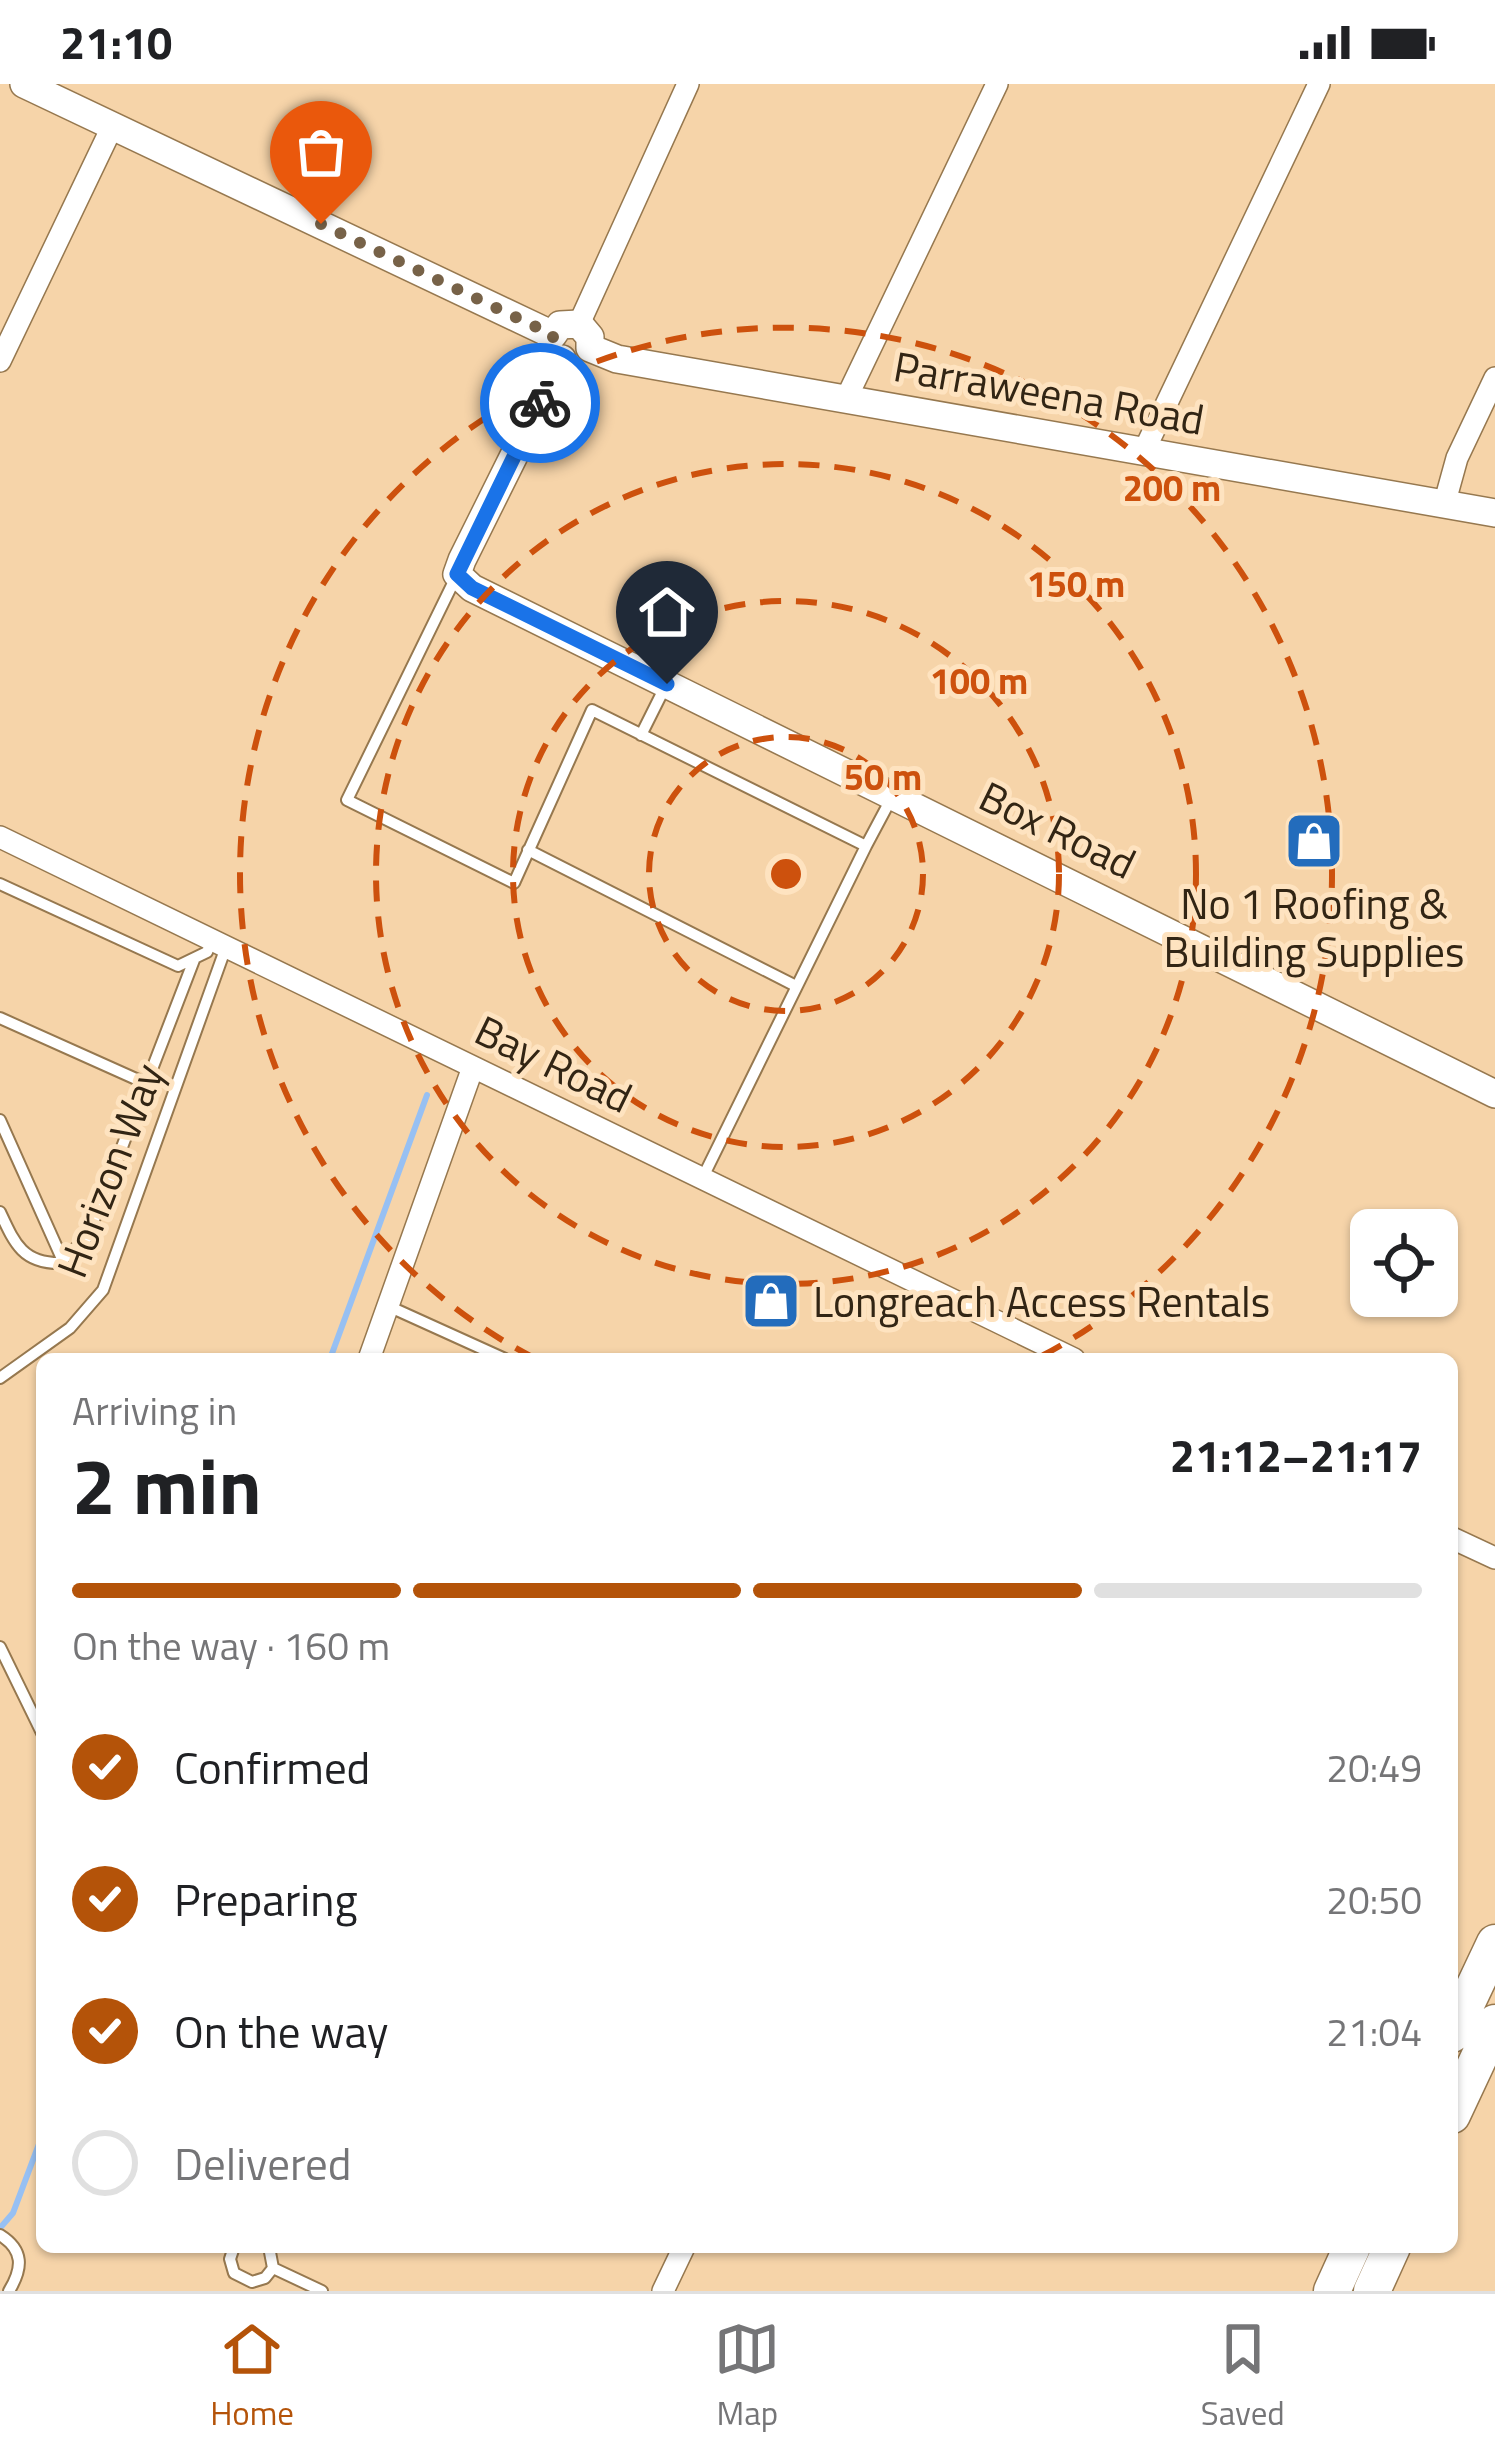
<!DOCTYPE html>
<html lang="en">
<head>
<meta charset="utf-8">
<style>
  body { margin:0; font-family:"Titillium Web",sans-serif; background:#f2f2f2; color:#202124; height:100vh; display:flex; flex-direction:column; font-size:45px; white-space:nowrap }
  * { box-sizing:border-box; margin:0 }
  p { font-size:39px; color:#757577 }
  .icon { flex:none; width:66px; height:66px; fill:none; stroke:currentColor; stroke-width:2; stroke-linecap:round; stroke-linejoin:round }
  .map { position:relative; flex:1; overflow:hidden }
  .sheet { position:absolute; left:36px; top:1269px; width:1422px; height:900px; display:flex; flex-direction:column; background:#fff; border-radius:18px; box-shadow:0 3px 9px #0004 }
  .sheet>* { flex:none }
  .fabs { position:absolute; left:1350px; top:1125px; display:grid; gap:24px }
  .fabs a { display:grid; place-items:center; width:108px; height:108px; border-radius:18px; background:#fff; box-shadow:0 3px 9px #0004; font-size:60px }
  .pin { position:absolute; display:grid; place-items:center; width:102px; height:102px; color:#fff; margin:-123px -51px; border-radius:50% 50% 50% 0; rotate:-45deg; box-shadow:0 0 12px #0007 }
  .pin .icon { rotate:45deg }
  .courier { position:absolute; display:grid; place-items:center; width:120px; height:120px; margin:-60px; border:9px solid #1a73e8; border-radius:50%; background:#fff; color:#222; box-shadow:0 3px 15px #0007 }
  .overview em { font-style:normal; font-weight:700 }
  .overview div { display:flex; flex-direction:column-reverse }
  .overview { display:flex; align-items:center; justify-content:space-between; height:204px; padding:0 36px }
  h1 { font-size:78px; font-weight:700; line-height:90px }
  .bar { display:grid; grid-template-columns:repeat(4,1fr); gap:18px 12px; align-content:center; height:144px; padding:0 36px }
  .bar i { height:15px; border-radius:9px; background:#e0e0e0 }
  .bar .selected { background:#b45309 }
  .bar p { grid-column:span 4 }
  ol { padding:0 36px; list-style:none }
  li { display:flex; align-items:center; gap:36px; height:132px }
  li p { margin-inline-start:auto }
  li .icon { padding:12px; border-radius:50%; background:#b45309; color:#fff; stroke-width:4 }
  li:last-child { color:#757577 }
  li i { width:66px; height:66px; border:6px solid #e0e0e0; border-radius:50% }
  .status { display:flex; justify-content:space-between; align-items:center; height:84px; padding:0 60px; background:#fff; direction:ltr }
  .status svg { height:33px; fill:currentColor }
  .tab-bar { display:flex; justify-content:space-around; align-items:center; height:168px; border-top:3px solid #e0e0e0; background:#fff; font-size:33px; color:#757577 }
  .tab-bar a { display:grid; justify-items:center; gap:6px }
  .tab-bar .selected { color:#b45309 }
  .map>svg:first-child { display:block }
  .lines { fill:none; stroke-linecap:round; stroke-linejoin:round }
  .stream { stroke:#97c0f3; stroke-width:6 }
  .service-casing { stroke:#96784f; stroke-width:14 }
  .minor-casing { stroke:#96784f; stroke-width:24 }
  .tertiary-casing { stroke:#96784f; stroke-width:30 }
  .primary-casing { stroke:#96784f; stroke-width:39 }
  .service { stroke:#fff; stroke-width:10 }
  .minor { stroke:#fff; stroke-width:21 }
  .tertiary { stroke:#fff; stroke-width:27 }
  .primary { stroke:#fff; stroke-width:36 }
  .done { stroke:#776248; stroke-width:12; stroke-dasharray:0 21.6 }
  .route { stroke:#1a73e8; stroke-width:15 }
  .ring { fill:none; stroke:#cd510d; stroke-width:6; stroke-dasharray:21 15 }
  .labels { text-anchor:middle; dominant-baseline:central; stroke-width:10; stroke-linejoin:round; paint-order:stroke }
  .street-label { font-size:42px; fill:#322514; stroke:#fee3c0 }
  .poi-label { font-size:42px; fill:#322514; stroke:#fee3c0 }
  .centre { fill:#cd510d; stroke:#fee3c0; stroke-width:6 }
  .ring-label { font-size:36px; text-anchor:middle; font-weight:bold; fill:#cd510d; stroke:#fee3c0; stroke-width:10; stroke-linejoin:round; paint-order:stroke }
</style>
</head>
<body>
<div class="status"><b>21:10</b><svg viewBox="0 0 49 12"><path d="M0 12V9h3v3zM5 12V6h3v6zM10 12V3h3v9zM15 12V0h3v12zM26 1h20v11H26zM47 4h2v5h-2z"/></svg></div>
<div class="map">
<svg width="1495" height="2207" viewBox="0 0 1495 2207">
  <rect width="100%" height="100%" fill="#f6d4a9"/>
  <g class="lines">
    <!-- stream -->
    <path class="stream" d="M330,1275L427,1011
      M0,2144L13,2129L42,2052"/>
    <defs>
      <path id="service" d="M456,493L347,716L514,799L592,626L866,762L891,715
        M641,651L665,603
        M528,766L794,901
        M0,800L178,882L207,868L212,856
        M0,934L145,999
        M0,1036L63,1177
        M703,1093L866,762
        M0,1128C14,1158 22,1179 59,1179L87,1154L194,876
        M388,1222L505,1275
        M0,1294L70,1244L103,1206L226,863
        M0,1563L42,1649
        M0,2151C24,2166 23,2184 9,2207
        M234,2163L230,2175L234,2189L252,2198L265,2194L273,2184L269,2163
        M273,2184L322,2207"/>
      <path id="minor" d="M579,240L688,0
        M0,277L113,41
        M846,315L997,0
        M1144,367L1319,0
        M1444,421L1457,374L1495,294
        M0,753L1074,1275
        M369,1275L473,983
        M1452,1454L1495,1474
        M663,2207L684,2163"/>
      <path id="tertiary" d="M24,0L553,251
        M553,251L560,241L579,240L590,253V264
        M590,264L617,275L1495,429
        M562,275L462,476L457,490L472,504L1495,1010"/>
      <path id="primary" d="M1452,1950L1495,1859
        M1452,2031L1495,1939
        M1332,2207L1352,2163
        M1372,2207L1392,2163"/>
    </defs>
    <!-- service casing -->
    <use href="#service" class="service-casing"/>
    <!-- minor casing -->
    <use href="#minor" class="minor-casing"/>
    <!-- tertiary casing -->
    <use href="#tertiary" class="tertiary-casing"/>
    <!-- primary casing -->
    <use href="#primary" class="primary-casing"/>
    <!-- service -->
    <use href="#service" class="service"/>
    <!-- minor -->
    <use href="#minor" class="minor"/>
    <!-- tertiary -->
    <use href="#tertiary" class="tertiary"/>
    <!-- primary -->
    <use href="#primary" class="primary"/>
  </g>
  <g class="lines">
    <!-- done -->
    <path class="done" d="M321,140L553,251V265L562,275L540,319"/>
    <!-- route -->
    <path class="route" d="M540,319L457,490L472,504L667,600"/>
  </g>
  <!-- distance rings -->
  <g class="ring">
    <circle cx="786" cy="790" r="137"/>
    <circle cx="786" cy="790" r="273"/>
    <circle cx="786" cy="790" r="410"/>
    <path d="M534 1274A546 546 0 1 1 1038 1274"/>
  </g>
  <!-- icons -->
  <defs>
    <symbol id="shop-square" viewBox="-11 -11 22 22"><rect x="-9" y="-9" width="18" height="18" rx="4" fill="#236cbc" stroke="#fee3c0"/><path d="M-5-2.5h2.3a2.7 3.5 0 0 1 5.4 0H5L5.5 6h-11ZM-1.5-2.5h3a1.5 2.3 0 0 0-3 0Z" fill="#fff"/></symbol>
  </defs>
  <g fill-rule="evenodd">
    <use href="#shop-square" x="1281" y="724" width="66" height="66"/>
    <use href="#shop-square" x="738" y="1184" width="66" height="66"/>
  </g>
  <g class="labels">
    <!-- street labels -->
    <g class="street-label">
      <text transform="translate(1049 308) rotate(10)">Parraweena Road</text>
      <text transform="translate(1058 745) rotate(26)">Box Road</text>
      <text transform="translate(554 979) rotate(26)">Bay Road</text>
      <text transform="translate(109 1086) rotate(-69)">Horizon Way</text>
    </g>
    <!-- poi labels -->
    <g class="poi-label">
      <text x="1314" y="819">No 1 Roofing &amp;<tspan x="1314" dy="48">Building Supplies</tspan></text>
      <text x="813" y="1217" text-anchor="start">Longreach Access Rentals</text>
    </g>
  </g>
  <circle cx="786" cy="790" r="18" class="centre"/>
  <g class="ring-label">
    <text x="1172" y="417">200 m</text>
    <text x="1076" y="513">150 m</text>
    <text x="979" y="610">100 m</text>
    <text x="883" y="706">50 m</text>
  </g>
</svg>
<div class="fabs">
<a><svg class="icon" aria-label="locate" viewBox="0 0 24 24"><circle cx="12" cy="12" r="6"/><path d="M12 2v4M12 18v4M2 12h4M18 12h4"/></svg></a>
</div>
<div class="pin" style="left:321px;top:140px;background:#ea580c"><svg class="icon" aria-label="bag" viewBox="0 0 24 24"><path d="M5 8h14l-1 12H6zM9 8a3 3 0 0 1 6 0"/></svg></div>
<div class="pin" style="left:667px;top:600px;background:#1f2937"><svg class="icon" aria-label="home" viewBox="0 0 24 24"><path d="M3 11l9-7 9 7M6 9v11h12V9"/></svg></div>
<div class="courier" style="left:540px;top:319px"><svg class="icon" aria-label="bike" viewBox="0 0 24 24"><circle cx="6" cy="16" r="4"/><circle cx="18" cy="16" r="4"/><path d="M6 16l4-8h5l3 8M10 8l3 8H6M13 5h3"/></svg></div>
<section class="sheet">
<div class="overview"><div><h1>2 min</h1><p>Arriving in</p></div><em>21:12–21:17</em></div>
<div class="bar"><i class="selected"></i><i class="selected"></i><i class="selected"></i><i></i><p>On the way · 160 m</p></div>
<ol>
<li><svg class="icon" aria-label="check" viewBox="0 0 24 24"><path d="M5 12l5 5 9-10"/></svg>Confirmed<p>20:49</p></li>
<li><svg class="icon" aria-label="check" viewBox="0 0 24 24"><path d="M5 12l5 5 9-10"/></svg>Preparing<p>20:50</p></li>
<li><svg class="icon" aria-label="check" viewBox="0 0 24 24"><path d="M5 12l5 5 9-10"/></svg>On the way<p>21:04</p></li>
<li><i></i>Delivered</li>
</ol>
</section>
</div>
<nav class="tab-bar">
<a class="selected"><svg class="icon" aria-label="home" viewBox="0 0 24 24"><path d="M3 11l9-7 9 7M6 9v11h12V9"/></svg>Home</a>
<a><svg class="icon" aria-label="map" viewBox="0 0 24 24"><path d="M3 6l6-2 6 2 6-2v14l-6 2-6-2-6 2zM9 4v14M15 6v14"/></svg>Map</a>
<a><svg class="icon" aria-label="saved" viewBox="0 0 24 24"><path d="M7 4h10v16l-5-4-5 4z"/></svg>Saved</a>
</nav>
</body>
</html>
